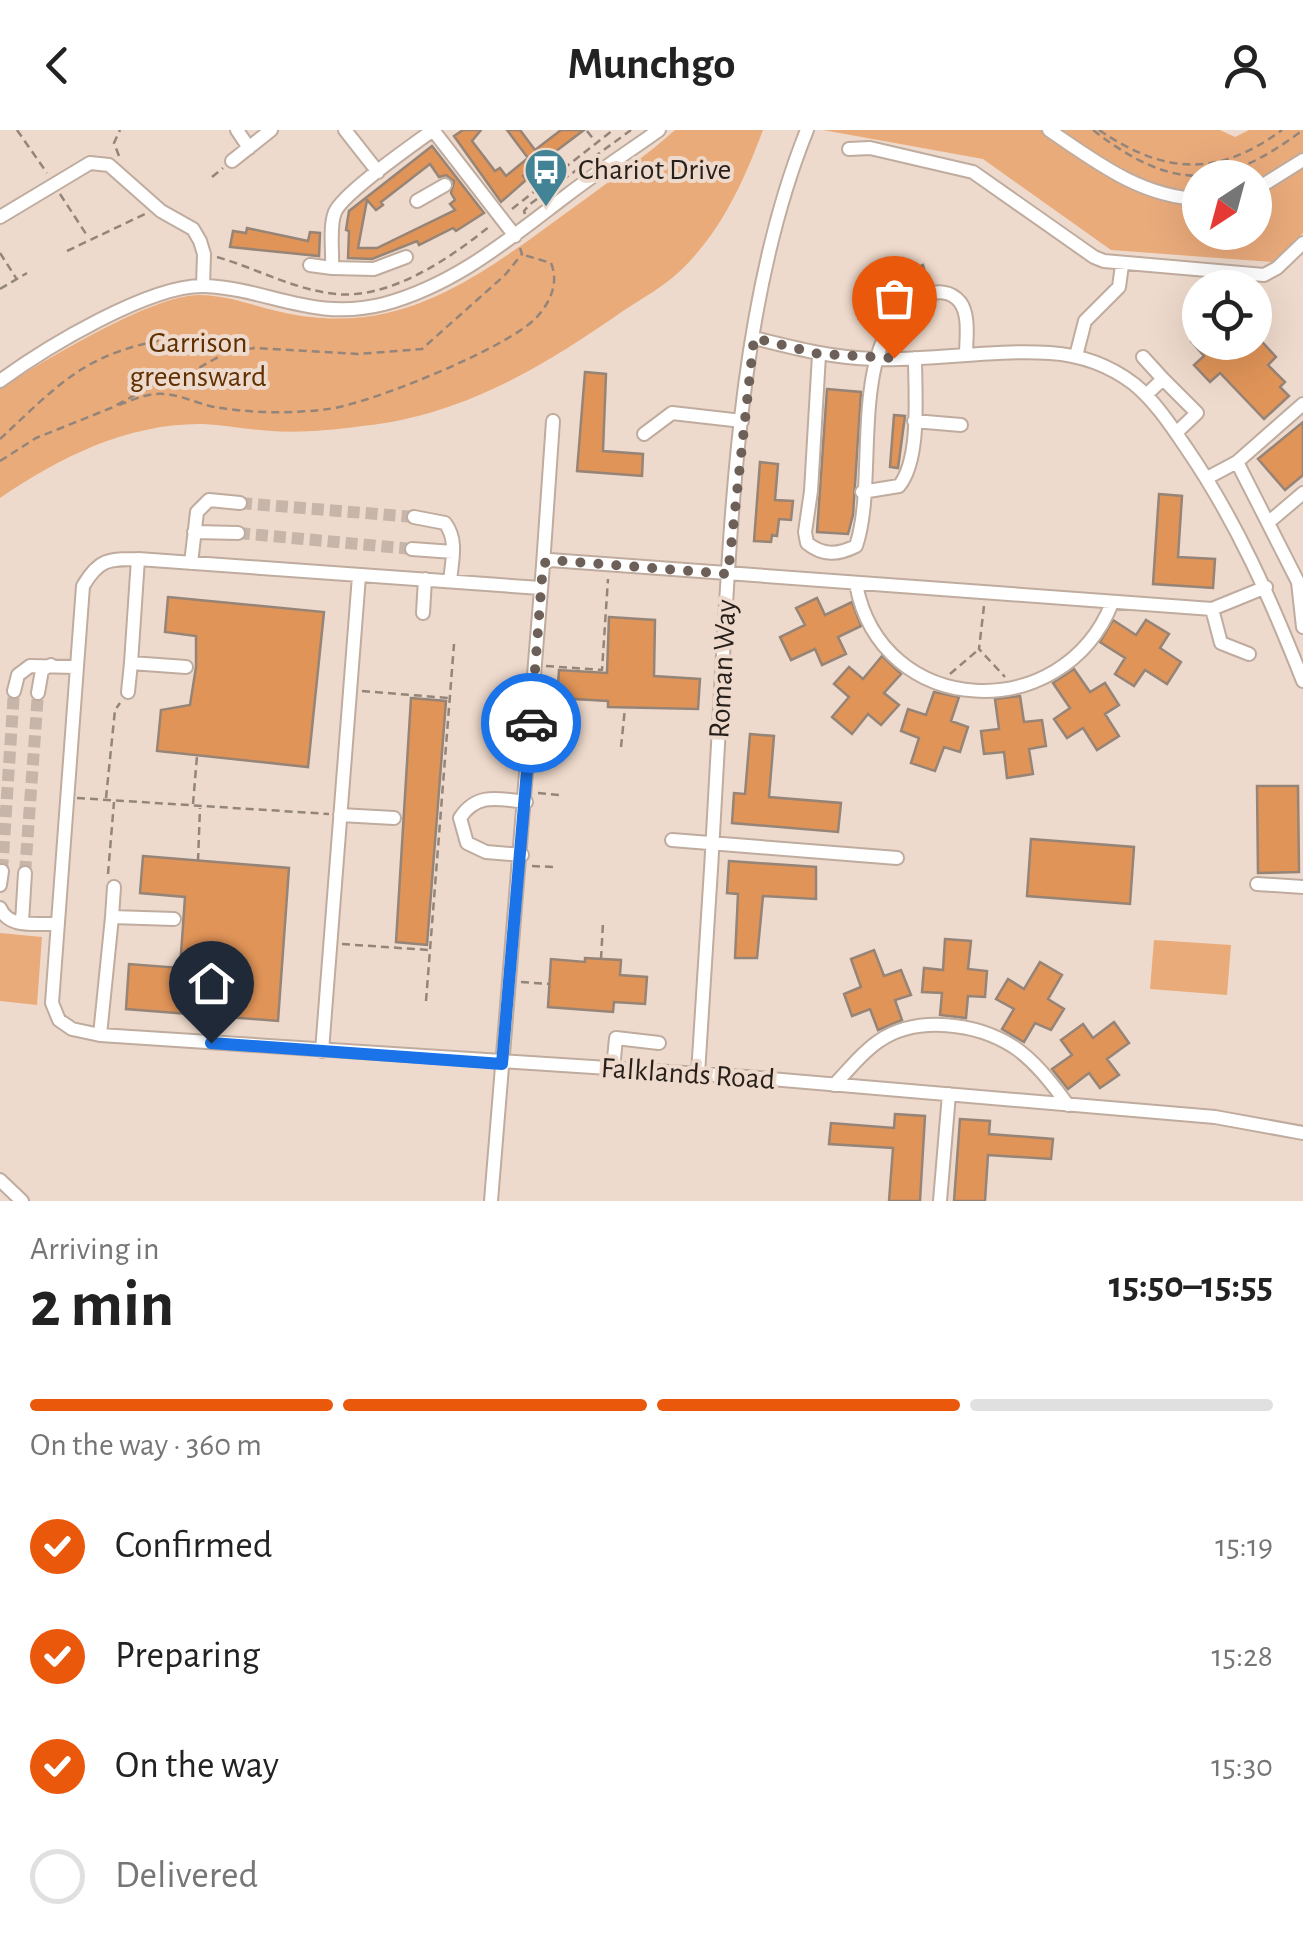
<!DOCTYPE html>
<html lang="en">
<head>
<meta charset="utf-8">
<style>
  body { margin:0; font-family:"Alegreya Sans",sans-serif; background:#f6f6f6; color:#222; height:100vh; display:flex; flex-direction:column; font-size:38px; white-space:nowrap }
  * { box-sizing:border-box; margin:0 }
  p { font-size:32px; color:#767676 }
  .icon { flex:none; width:55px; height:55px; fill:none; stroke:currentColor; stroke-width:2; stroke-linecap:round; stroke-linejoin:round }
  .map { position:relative; height:1071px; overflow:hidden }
  .sheet { display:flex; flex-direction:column; background:#fff; flex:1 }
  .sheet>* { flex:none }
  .needle { width:65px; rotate:216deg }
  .buttons { position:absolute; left:1182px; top:30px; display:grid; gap:20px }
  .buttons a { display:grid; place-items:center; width:90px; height:90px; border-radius:50%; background:#fff; box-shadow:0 10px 40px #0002; font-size:50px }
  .pin { position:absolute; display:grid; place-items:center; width:85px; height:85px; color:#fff; margin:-102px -42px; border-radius:50% 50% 50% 0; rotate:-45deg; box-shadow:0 0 10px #0007 }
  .pin .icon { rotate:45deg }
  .courier { position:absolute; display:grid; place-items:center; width:100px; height:100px; margin:-50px; border:8px solid #1a73e8; border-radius:50%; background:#fff; color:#222; box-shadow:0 2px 12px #0007 }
  .overview em { font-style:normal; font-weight:600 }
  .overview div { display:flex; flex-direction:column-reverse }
  .overview { display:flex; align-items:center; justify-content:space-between; height:170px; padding:0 30px }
  h1 { font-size:65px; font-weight:600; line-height:75px }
  .bar { display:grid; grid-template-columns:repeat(4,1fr); gap:15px 10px; align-content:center; height:120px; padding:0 30px }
  .bar i { height:12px; border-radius:8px; background:#e0e0e0 }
  .bar .on { background:#ea580c }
  .bar p { grid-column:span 4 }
  ol { padding:0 30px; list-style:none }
  li { display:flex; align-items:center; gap:30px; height:110px }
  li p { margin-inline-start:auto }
  li .icon { padding:10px; border-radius:50%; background:#ea580c; color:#fff; stroke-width:4 }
  li:last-child { color:#767676 }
  li i { width:55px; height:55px; border:5px solid #e0e0e0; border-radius:50% }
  header { display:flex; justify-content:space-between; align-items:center; height:130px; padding:0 30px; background:#fff; font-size:45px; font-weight:600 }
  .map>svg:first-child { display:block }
  .green { fill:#eaab7b; fill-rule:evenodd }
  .building { fill:#e09458; stroke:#968477; stroke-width:2.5; fill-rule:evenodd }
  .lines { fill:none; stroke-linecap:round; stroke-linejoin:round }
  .minor-tunnel { stroke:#c6b5a8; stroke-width:12; stroke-dasharray:12 6; stroke-linecap:butt }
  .minor-casing { stroke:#bfac9e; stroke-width:16 }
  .path { stroke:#94857b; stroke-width:2.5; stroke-dasharray:8 5; stroke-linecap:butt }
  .minor { stroke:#fff; stroke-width:12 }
  .done { stroke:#6d6058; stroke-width:10; stroke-dasharray:0 18 }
  .route { stroke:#1a73e8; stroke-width:12 }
  .labels { text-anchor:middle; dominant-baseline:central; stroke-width:8; stroke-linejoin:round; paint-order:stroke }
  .poi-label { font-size:30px; fill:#271f1a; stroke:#eedacc; text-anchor:start }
  .park-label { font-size:30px; fill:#613000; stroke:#eedacc }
  .street-label { font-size:30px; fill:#271f1a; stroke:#eedacc }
</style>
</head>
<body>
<header><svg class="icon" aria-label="back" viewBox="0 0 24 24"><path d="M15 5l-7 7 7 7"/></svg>Munchgo<svg class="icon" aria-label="person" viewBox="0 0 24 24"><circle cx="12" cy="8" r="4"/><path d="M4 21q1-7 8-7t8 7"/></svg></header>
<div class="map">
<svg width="1303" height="1071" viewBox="0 0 1303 1071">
  <rect width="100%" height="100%" fill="#eedacc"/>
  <!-- green -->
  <path class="green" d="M675,0H763C744,51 720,104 679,142C663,157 641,169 623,181C543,237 461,286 362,296C333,300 300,303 271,301C249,300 226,295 203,294C128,293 60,327 0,368V258C43,232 151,165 199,165C227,165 254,176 281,182C314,190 353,191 387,183C459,167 525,112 584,70C615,47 646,26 675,0Z
    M823,0H1220L1235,7L1249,0H1303V103L1272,132L1111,120L983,29ZM1200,48H1255V102H1200Z
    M0,803L42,807L37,875L0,871Z
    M1154,810L1231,815L1227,865L1150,859Z"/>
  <!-- building -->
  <path class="building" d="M463,0H481L472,11L495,41L500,38L506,46L528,28L507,0H520L535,20L561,0H584L523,46L526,50L501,72L454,6Z
    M432,16L484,83L456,101L453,98L419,115L417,111L372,129L348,128L349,101L346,100L349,81ZM430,34L439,47L446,45L454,51L451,63L455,70L450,74L455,80L377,118H358L367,70L376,80L383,75L381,72Z
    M247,98L308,111L310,102L320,103L319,126L230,117L233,101L246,103Z
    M896,130L898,133L904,130L910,141L923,135L928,154L898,170L877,198L859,189L867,178L858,171L861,166L857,163L864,155L860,152L884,131L887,135Z
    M1255,204L1276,227L1268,235L1285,252L1280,257L1289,266L1264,289L1220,243L1210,252L1194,235L1204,226L1192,212H1255Z
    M585,242L606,244L603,321L643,324L642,346L577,341Z
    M827,259L861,262L853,385L848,404L817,402Z
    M894,285L905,286L898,338L890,337Z
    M1303,292V345L1285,360L1258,329Z
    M760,332L778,334L775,370L793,371L791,390L779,389L777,406L772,405L771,412L754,411Z
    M1159,364L1182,366L1178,427L1215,429L1213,458L1153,454Z
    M168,467L324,482L308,637L157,621L161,580L190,575L196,537V506L165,502Z
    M817,468L825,485L852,472L861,496L838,507L846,524L822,535L815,519L791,530L780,507L805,495L796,478Z
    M609,487L655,490L654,546L700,549L698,579L608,577V571L557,568L559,540L607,543Z
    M1113,490L1136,505L1146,490L1169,504L1160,518L1181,532L1167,554L1145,540L1134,556L1115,544L1125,528L1100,512Z
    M882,526L901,544L884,563L899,575L881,595L868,584L852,604L832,587L849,567L834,554L849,537L863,549Z
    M1074,539L1090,562L1105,553L1119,575L1105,584L1119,606L1097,620L1083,598L1067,608L1054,589L1070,578L1053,553Z
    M934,562L959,567L951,591L968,597L960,622L944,617L935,641L911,633L919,608L901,601L908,579L926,585Z
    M1020,566L1024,592L1042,590L1046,616L1029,619L1033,644L1007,648L1004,622L984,624L981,601L999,599L995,569Z
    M411,568L446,571L427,815L396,812Z
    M750,604L774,606L769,667L841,673L838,702L732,693L734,663L745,664Z
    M1257,656H1298L1299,742L1258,743Z
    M1031,709L1134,717L1130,774L1027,766Z
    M143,726L289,738L278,891L126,879L129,834L180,838L185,767L140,763Z
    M729,731L816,737V769L763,766L757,828H735L738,764L727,763Z
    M945,809L971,811L968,839L987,841L985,867L968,866L966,888L940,885L942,863L922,862L924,838L943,840Z
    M874,820L884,846L901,840L911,865L895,870L902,890L878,900L870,879L852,886L844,864L861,857L851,829Z
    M585,828L621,830L620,845L647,847L645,874L614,872L613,882L548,877L551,829L585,832Z
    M1040,832L1062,845L1048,869L1064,879L1051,900L1035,893L1024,912L1002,899L1014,879L996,869L1008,849L1024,859Z
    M1114,892L1129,913L1107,929L1119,945L1100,958L1089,943L1068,959L1052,939L1072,925L1061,910L1083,894L1093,908Z
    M895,984L925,986L920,1071H889L893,1018L829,1014L831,993L894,998Z
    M960,989L990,991L989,1004L1053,1009L1051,1029L988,1025L985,1071H954Z"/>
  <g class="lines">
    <!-- minor-tunnel -->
    <path class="minor-tunnel" d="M240,373L414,387
      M238,403L412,419
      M2,741L14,561
      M25,743L38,563"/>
    <defs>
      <path id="minor" d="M237,0L249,18
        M345,0L378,42
        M1049,0C1096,32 1141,67 1200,69
        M849,19L870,18L973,42L1094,127L1104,131L1264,145L1277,138L1303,113
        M232,31L271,0
        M1255,60L1303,30
        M417,71L445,55
        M0,87L90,33L109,35L161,81L193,99L200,111L204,124L203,156
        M406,127L374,139L332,138C333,121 329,97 335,82C344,62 413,15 433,0L515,106
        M310,135L332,138
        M754,208C794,218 832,228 874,229C932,231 991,219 1050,223C1081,225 1109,235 1134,254C1155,271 1172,297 1187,319C1237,392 1271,470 1303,551
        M819,225L811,361L805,402L807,413C823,426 838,425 856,416C880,346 843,202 925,166C937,160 951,161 960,172C970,185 966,210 966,225
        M1076,226L1085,191L1119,157L1122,135
        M1143,227L1163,249L1146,265
        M1163,249L1197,283L1176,303
        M0,251C45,218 150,154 205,156C270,159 313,192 384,174C455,155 509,109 566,66C596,43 628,22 659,0
        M1303,274L1237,332L1298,452L1303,497
        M914,291L961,295
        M644,304L672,283L742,291
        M1207,348L1237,332
        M862,362L899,356C921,329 915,263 915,228
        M414,387L445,393C458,410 452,430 450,451
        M1269,392L1303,363
        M194,402L238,403
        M412,419L453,422
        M138,429L131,533L186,537
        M191,433L197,382L209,370L240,373
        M543,435L553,291
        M856,454C881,589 1063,597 1112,473
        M540,458L138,429C108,429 99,429 83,456L52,873L59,890L72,899L100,905L747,947L1215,987L1303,1003
        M1212,479L1221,513L1249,524
        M423,483L425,449
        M14,561L18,545L30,536L77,537
        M128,562L131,533
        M38,563L42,540L51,535
        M340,685L394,688
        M672,710L897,728
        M522,725L486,722L467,713L460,688C477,662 499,669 526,672
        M1257,754L1303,757
        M0,755L2,741
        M0,778C9,799 36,793 56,794
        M112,787L114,757
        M22,792L25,743
        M100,905L112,787L174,789
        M322,921L359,446
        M613,939L616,908L659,913
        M698,944C707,810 715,677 722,543C732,369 741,163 807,0
        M834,955C848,941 862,922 879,911C917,885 977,893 1014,917C1036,932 1052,954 1068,975
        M0,1050L22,1071
        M491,1071L543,435L550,430L1212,479L1266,457
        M940,1071L949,964"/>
    </defs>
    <!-- minor casing -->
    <use href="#minor" class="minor-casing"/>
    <!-- path -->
    <path class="path" d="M17,0L47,43
      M1093,0C1173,62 1223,60 1303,0
      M1099,0C1164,44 1217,48 1282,0
      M587,1L595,11
      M119,26L114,13L120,0
      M212,47L223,38
      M60,64L88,107
      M512,79L613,0
      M525,84L524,81L530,74L631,0
      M67,121L147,83
      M0,123L16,148
      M217,127C255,138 289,157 328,163C385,173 448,130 490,96
      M0,159L27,143
      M119,275C130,271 143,265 155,264C175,262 195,273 214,277C250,283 292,284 328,279C370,274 507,218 536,188C551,172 559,152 551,133L524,125
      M0,309C26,285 52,258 82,239C129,210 202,197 254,217
      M0,331L36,308L111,278L163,250L195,240L229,221L256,218L358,224L422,219L505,145L522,124L520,118
      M984,476L979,519L1005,547
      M546,536L602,540L608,449
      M950,544L978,520
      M362,561L448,568
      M621,617L625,578
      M538,663L559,665
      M77,668L329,684
      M106,668L115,580L120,573
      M193,674L197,626
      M198,731L200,678
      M532,736L553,737
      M108,744L114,672
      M342,814L429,820
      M601,829L603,793
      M521,852L549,854
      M426,871L454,514"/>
    <!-- minor -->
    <use href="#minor" class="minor"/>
  </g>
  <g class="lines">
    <!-- done -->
    <path class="done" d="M531,593L543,434L550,430L728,444L754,208L819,224L894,228"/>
    <!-- route -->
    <path class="route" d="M211,913L502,934L531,593"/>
  </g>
  <!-- icons -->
  <defs>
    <symbol id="bus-pin" viewBox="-11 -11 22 30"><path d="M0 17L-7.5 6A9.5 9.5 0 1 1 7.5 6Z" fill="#428396" stroke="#eedacc"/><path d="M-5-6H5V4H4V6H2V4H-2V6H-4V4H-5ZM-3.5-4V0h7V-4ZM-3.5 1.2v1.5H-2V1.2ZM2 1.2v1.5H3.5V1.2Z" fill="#fff"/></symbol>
  </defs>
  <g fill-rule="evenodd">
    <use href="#bus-pin" x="521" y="15" width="50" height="68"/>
  </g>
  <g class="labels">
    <!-- poi labels -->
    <g class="poi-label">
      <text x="578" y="40">Chariot Drive</text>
    </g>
    <!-- park labels -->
    <g class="park-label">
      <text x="198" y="213">Garrison<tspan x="198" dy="34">greensward</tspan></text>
    </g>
    <!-- street labels -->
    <g class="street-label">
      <text transform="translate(723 539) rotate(-87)">Roman Way</text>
      <text transform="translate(688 944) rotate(4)">Falklands Road</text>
    </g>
  </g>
</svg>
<div class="buttons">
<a><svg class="needle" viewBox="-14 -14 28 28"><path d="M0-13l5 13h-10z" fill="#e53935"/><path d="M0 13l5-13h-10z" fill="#767676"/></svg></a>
<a><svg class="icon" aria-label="locate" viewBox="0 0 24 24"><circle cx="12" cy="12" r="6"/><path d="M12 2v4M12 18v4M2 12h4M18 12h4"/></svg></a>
</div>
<div class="pin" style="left:894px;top:228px;background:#ea580c"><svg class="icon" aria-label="bag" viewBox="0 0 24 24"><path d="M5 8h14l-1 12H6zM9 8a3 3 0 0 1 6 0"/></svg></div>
<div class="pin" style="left:211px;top:913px;background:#1f2937"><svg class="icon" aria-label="home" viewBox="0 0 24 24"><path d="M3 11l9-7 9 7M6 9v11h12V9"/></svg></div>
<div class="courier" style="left:531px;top:593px"><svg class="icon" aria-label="car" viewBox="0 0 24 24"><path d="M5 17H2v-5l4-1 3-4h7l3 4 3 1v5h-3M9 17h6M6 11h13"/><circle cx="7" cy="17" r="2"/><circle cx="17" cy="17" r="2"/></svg></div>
</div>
<section class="sheet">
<div class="overview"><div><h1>2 min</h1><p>Arriving in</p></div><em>15:50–15:55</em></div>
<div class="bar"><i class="on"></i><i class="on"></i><i class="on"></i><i></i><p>On the way · 360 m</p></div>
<ol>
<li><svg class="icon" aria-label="check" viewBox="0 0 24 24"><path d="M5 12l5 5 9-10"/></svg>Confirmed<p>15:19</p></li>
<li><svg class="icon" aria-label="check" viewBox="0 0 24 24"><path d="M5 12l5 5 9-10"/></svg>Preparing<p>15:28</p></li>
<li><svg class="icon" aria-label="check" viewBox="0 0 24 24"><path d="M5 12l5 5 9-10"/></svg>On the way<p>15:30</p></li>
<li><i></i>Delivered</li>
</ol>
</section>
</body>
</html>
